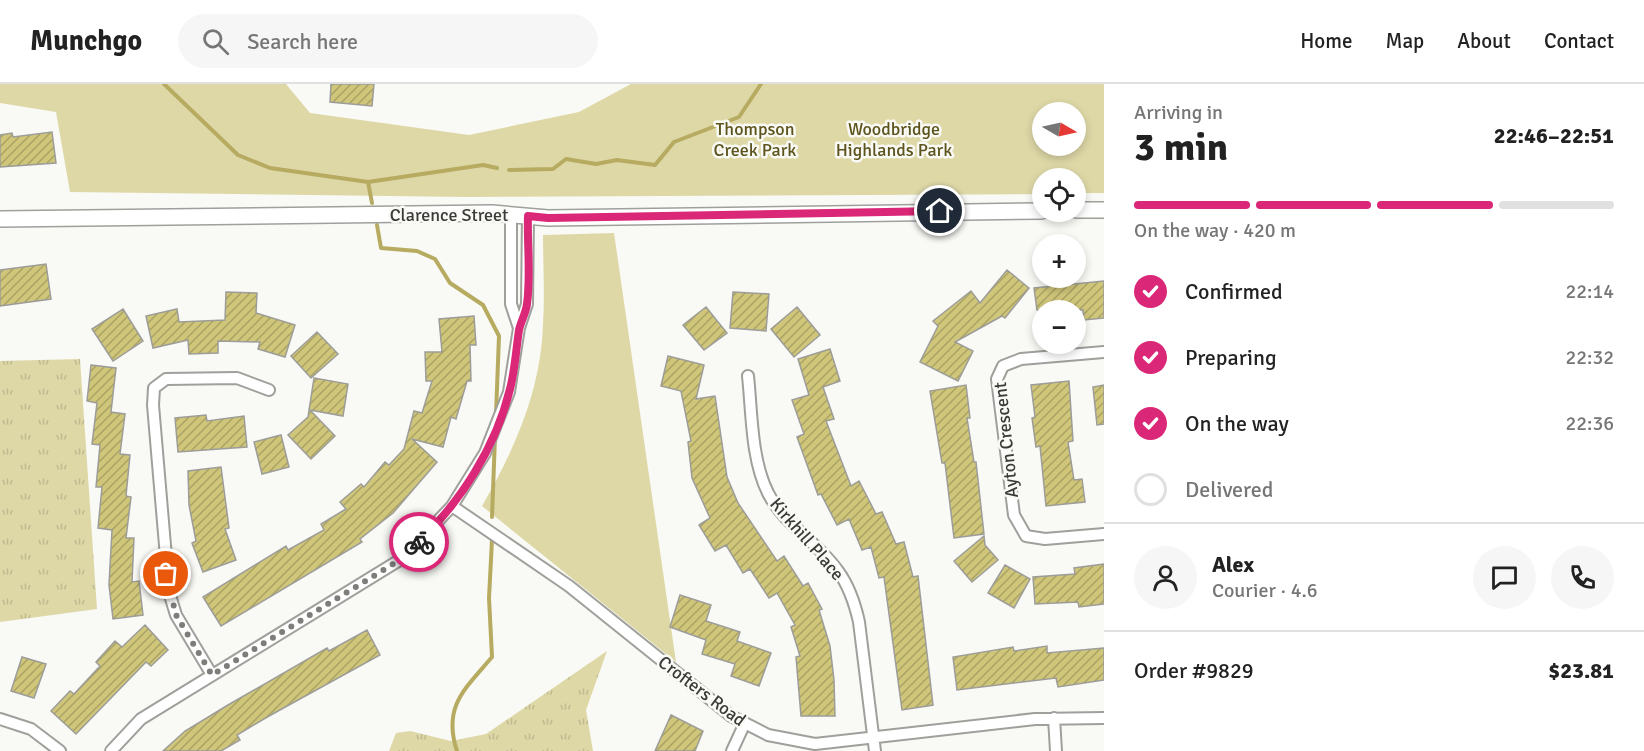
<!DOCTYPE html>
<html lang="en">
<head>
<meta charset="utf-8">
<style>
  body { margin:0; font-family:Signika,sans-serif; background:#f6f6f6; color:#222; height:100vh; display:flex; flex-direction:column; font-size:22px; white-space:nowrap }
  * { box-sizing:border-box; margin:0 }
  p { font-size:20px; color:#767676 }
  .icon { flex:none; width:33px; height:33px; fill:none; stroke:currentColor; stroke-width:2; stroke-linecap:round; stroke-linejoin:round }
  .map { position:relative; flex:1; overflow:hidden }
  .details { display:flex; flex-direction:column; background:#fff; width:540px }
  .details>* { flex:none }
  .needle { width:39px; rotate:99deg }
  .controls { position:absolute; left:1032px; top:18px; display:grid; gap:12px }
  .controls a { display:grid; place-items:center; width:54px; height:54px; border-radius:50%; background:#fff; box-shadow:0 3px 9px #0003; font-size:30px }
  .pin { position:absolute; display:grid; place-items:center; width:51px; height:51px; color:#fff; margin:-26px; border:3px solid #fff; border-radius:50%; box-shadow:0 2px 6px #0007 }
  .courier { position:absolute; display:grid; place-items:center; width:60px; height:60px; margin:-30px; border:4px solid #db2777; border-radius:50%; background:#fff; color:#222; box-shadow:0 2px 8px #0007 }
  .headline em { font-style:normal; font-weight:700 }
  .headline div { display:flex; flex-direction:column-reverse }
  .headline { display:flex; align-items:center; justify-content:space-between; height:102px; padding:0 30px }
  h1 { font-size:39px; font-weight:700; line-height:45px }
  .bar { display:grid; grid-template-columns:repeat(4,1fr); gap:9px 6px; align-content:center; height:72px; padding:0 30px }
  .bar i { height:8px; border-radius:4px; background:#e0e0e0 }
  .bar .active { background:#db2777 }
  .bar p { grid-column:span 4 }
  .line { display:flex; align-items:center; gap:15px; padding:0 30px; border-top:2px solid #e0e0e0 }
  .line div { flex:1 }
  .round { display:grid; place-items:center; flex:none; width:63px; height:63px; border-radius:32px; background:#f6f6f6 }
  ol { padding:0 30px; list-style:none }
  li { display:flex; align-items:center; gap:18px; height:66px }
  li p { margin-inline-start:auto }
  li .icon { padding:6px; border-radius:50%; background:#db2777; color:#fff; stroke-width:4 }
  li:last-child { color:#767676 }
  li i { width:33px; height:33px; border:3px solid #e0e0e0; border-radius:50% }
  header { display:flex; align-items:center; gap:36px; box-sizing:border-box; height:84px; padding:0 30px; background:#fff; border-bottom:2px solid #e0e0e0 }
  header strong { font-size:28px }
  nav { display:flex; gap:33px; margin-inline-start:auto; font-size:21px }
  .search { width:420px; height:54px; background:#f6f6f6; display:flex; align-items:center; gap:15px; box-sizing:border-box; padding:0 21px; border-radius:33px; color:#767676; font-size:22px }
  main { display:flex; flex:1; min-height:0 }
  .map>svg:first-child { display:block }
  .grass { fill:url(#grass-tufts) }
  .park { fill:#ded8a7; fill-rule:evenodd }
  .lines { fill:none; stroke-linecap:round; stroke-linejoin:round }
  .stream { stroke:#b6ab60; stroke-width:4 }
  .building { fill:url(#building-hatch); stroke:#9c9c99; stroke-width:1.5 }
  .street-casing { stroke:#9f9f9c; stroke-width:14 }
  .secondary-casing { stroke:#9f9f9c; stroke-width:18 }
  .street { stroke:#fff; stroke-width:10 }
  .secondary { stroke:#fff; stroke-width:15 }
  .done { stroke:#7d7d7a; stroke-width:6; stroke-dasharray:0 10.8 }
  .route { stroke:#db2777; stroke-width:8 }
  .labels { text-anchor:middle; dominant-baseline:central; stroke-width:5; stroke-linejoin:round; paint-order:stroke }
  .park-label { font-size:18px; fill:#5c541c; stroke:#f9f9f5 }
  .street-label { font-size:18px; fill:#3a3a38; stroke:#f9f9f5 }
</style>
</head>
<body>
<header>
<strong>Munchgo</strong>
<div class="search"><svg class="icon" aria-label="search" viewBox="0 0 24 24"><circle cx="10" cy="10" r="6"/><path d="M15 15l6 6"/></svg>Search here</div>
<nav><a>Home</a><a>Map</a><a>About</a><a>Contact</a></nav>
</header>
<main>
<div class="map">
<svg width="1104" height="667" viewBox="0 0 1104 667">
  <defs>
    <pattern id="grass-tufts" width="24" height="20" patternUnits="userSpaceOnUse" patternTransform="scale(1.5)"><rect width="24" height="20" fill="#ded8a7"/><path d="M3 7l-1-3M5 7V3M7 7l1-3M15 17l-1-3M17 17v-4M19 17l1-3" fill="none" stroke="#bfba90"/></pattern>
    <pattern id="building-hatch" width="6" height="6" patternUnits="userSpaceOnUse" patternTransform="scale(1.5)"><rect width="6" height="6" fill="#d0c67a"/><path d="M-1 1l2-2M0 6l6-6M5 7l2-2" fill="none" stroke="#aaa265"/></pattern>
  </defs>
  <rect width="100%" height="100%" fill="#f9f9f5"/>
  <!-- grass -->
  <path class="grass" d="M80,275L97,525L0,538V277Z
    M607,567L586,626L593,667H389L396,649L410,647L451,657L486,650Z"/>
  <!-- park -->
  <path class="park" d="M0,0H286L310,29L469,51L579,28L631,0H1104V109H1076V94H1042V110L466,113L70,108L56,28L0,19ZM1076,28V62H1042V28Z
    M614,149L676,578L482,422C515,365 541,306 543,240C545,210 543,181 543,151Z"/>
  <g class="lines">
    <!-- stream -->
    <path class="stream" d="M164,0L238,71L270,84L368,98L483,81L497,84
      M509,86L553,85L566,75L596,80L617,76L655,81L674,58L739,33L761,0
      M368,98L372,119
      M377,141L381,164L417,167L435,175L450,199L483,221L499,252L496,330
      M492,433L495,353
      M457,667C442,622 466,604 492,573L489,514L492,456"/>
  </g>
  <!-- building -->
  <path class="building" d="M331,0H374L372,22L330,18Z
    M52,48L56,79L0,83V51L12,49L13,53Z
    M46,180L51,215L0,222V186Z
    M1007,186L1029,204L1005,234L1002,232L955,258L973,267L958,297L920,278L938,242L933,237L971,207L980,219Z
    M1104,197V234L1084,236L1083,226H1037L1034,204Z
    M226,208L257,209L256,229L295,241L285,273L258,265L260,258L218,257V269L189,270L188,256L153,264L146,232L177,225L179,238L225,236Z
    M733,208L769,210L766,247L730,244Z
    M706,223L727,249L704,266L683,241Z
    M797,223L820,251L794,273L771,245Z
    M123,225L143,257L113,277L92,245Z
    M474,232L476,261H470L471,297H467L456,335L451,333L443,363L412,355L437,378L393,429L360,455L362,458L221,542L203,513L286,462L288,466L324,446L321,440L346,425L340,418L361,400L364,403L385,378L389,381L404,365L414,327L422,329L432,297H426L425,268H442L439,235Z
    M317,248L338,270L311,294L291,272Z
    M830,265L840,297L823,303L834,335L826,337L851,402L859,397L876,430L882,428L896,460L904,458L913,493L918,492L933,621L902,626L884,493L879,494L871,463L862,466L849,435L837,441L821,410L818,411L797,353L804,350L792,316L809,311L798,275Z
    M668,272L704,281L696,315L715,312L727,393L738,419L777,477L784,472L803,502L808,499L822,525L819,526L830,562L834,596L835,632H801L796,573L800,572L791,543L795,541L777,509L769,514L750,485L743,489L726,461L715,467L699,441L710,434L692,394L688,358L691,357L681,307L661,302Z
    M91,281L116,284L111,328L125,330L120,370L130,371L126,412L131,413L126,454H134L132,498L139,497L143,531L113,535L109,501L112,446L98,444L102,403H96L100,361L92,360L97,319L87,317Z
    M314,294L348,300L343,332L310,326L335,352L311,375L288,351L308,333Z
    M1069,297L1073,357L1068,358L1074,396L1082,395L1085,418L1046,422L1040,362L1036,363L1032,334L1035,333L1031,301Z
    M966,301L970,334H967L974,378H976L984,450L954,454L945,379H942L930,307Z
    M1104,301V340L1097,341L1093,303Z
    M206,331L207,337L244,332L247,363L178,368L175,334Z
    M281,351L289,383L262,390L254,358Z
    M221,383L229,444L225,445L236,476L203,488L192,459L196,457L189,421L188,387Z
    M984,452L985,461L998,476L972,498L954,477Z
    M1104,480V520L1079,523L1078,518L1035,520L1033,493L1075,490L1074,484Z
    M1005,481L1030,495L1014,524L988,509Z
    M680,511L711,521L706,537L740,548L737,557L771,569L759,602L731,592L735,580L702,570L706,556L670,543Z
    M145,541L168,566L151,582L146,578L76,650L51,627L70,607L74,610L100,582L96,578L115,557L122,563Z
    M367,546L380,571L269,632L237,651L240,656L221,667H163L185,647L228,621L327,564L329,567Z
    M1047,562V569L1104,564V596L1058,603L1056,594L957,606L953,573L1013,563L1014,567Z
    M22,573L46,580L34,614L11,607Z
    M671,631L703,647L695,667H655Z"/>
  <g class="lines">
    <defs>
      <path id="street" d="M511,130V220L519,244
        M1104,268L1021,275L1003,282L997,295L1014,431L1026,452L1045,455L1104,450
        M748,292C752,329 751,375 768,409C784,441 818,458 838,487C849,502 855,520 859,538L875,667
        M452,422L569,502L731,632L768,651L815,660L1035,635L1104,634
        M212,591L176,531L169,508L153,321L154,304L166,295L237,294L269,306
        M1054,634L1056,667
        M0,635L31,645L60,667
        M111,667L141,635L403,474L452,422L485,369L509,308L519,244L527,220L528,132
        M732,667L744,641"/>
      <path id="secondary" d="M1076,126H1104
        M0,135L492,129L548,134L1042,127"/>
    </defs>
    <!-- street casing -->
    <use href="#street" class="street-casing"/>
    <!-- secondary casing -->
    <use href="#secondary" class="secondary-casing"/>
    <!-- street -->
    <use href="#street" class="street"/>
    <!-- secondary -->
    <use href="#secondary" class="secondary"/>
  </g>
  <g class="lines">
    <!-- done -->
    <path class="done" d="M166,490L176,531L212,591L403,474L419,458"/>
    <!-- route -->
    <path class="route" d="M419,458C461,417 496,363 510,305C515,286 516,266 519,246C521,237 526,229 527,220C531,191 527,160 528,132L548,134L940,127"/>
  </g>
  <g class="labels">
    <!-- park labels -->
    <g class="park-label">
      <text x="755" y="45">Thompson<tspan x="755" dy="21">Creek Park</tspan></text>
      <text x="894" y="45">Woodbridge<tspan x="894" dy="21">Highlands Park</tspan></text>
    </g>
    <!-- street labels -->
    <g class="street-label">
      <text x="449" y="131">Clarence Street</text>
      <text transform="translate(1006 356) rotate(-96)">Ayton Crescent</text>
      <text transform="translate(807 455) rotate(49)">Kirkhill Place</text>
      <text transform="translate(702 607) rotate(37)">Crofters Road</text>
    </g>
  </g>
</svg>
<div class="controls">
<a><svg class="needle" viewBox="-14 -14 28 28"><path d="M0-13l5 13h-10z" fill="#e53935"/><path d="M0 13l5-13h-10z" fill="#767676"/></svg></a>
<a><svg class="icon" aria-label="locate" viewBox="0 0 24 24"><circle cx="12" cy="12" r="6"/><path d="M12 2v4M12 18v4M2 12h4M18 12h4"/></svg></a>
<a>+</a>
<a>−</a>
</div>
<div class="pin" style="left:166px;top:490px;background:#ea580c"><svg class="icon" aria-label="bag" viewBox="0 0 24 24"><path d="M5 8h14l-1 12H6zM9 8a3 3 0 0 1 6 0"/></svg></div>
<div class="pin" style="left:940px;top:127px;background:#1f2937"><svg class="icon" aria-label="home" viewBox="0 0 24 24"><path d="M3 11l9-7 9 7M6 9v11h12V9"/></svg></div>
<div class="courier" style="left:419px;top:458px"><svg class="icon" aria-label="bike" viewBox="0 0 24 24"><circle cx="6" cy="16" r="4"/><circle cx="18" cy="16" r="4"/><path d="M6 16l4-8h5l3 8M10 8l3 8H6M13 5h3"/></svg></div>
</div>
<section class="details">
<div class="headline"><div><h1>3 min</h1><p>Arriving in</p></div><em>22:46–22:51</em></div>
<div class="bar"><i class="active"></i><i class="active"></i><i class="active"></i><i></i><p>On the way · 420 m</p></div>
<ol>
<li><svg class="icon" aria-label="check" viewBox="0 0 24 24"><path d="M5 12l5 5 9-10"/></svg>Confirmed<p>22:14</p></li>
<li><svg class="icon" aria-label="check" viewBox="0 0 24 24"><path d="M5 12l5 5 9-10"/></svg>Preparing<p>22:32</p></li>
<li><svg class="icon" aria-label="check" viewBox="0 0 24 24"><path d="M5 12l5 5 9-10"/></svg>On the way<p>22:36</p></li>
<li><i></i>Delivered</li>
</ol>
<div class="line" style="height:108px"><a class="round"><svg class="icon" aria-label="person" viewBox="0 0 24 24"><circle cx="12" cy="8" r="4"/><path d="M4 21q1-7 8-7t8 7"/></svg></a><div><b>Alex</b><p>Courier · 4.6</p></div><a class="round"><svg class="icon" aria-label="chat" viewBox="0 0 24 24"><path d="M4 5h16v11H9l-5 4z"/></svg></a><a class="round"><svg class="icon" aria-label="phone" viewBox="0 0 24 24"><path d="M5 4h4l2 5-3 2q2 4 5 5l2-3 5 2v4C11 20 4 13 5 4z"/></svg></a></div>
<div class="line" style="height:78px"><div>Order #9829</div><b>$23.81</b></div>
</section>
</main>
</body>
</html>
